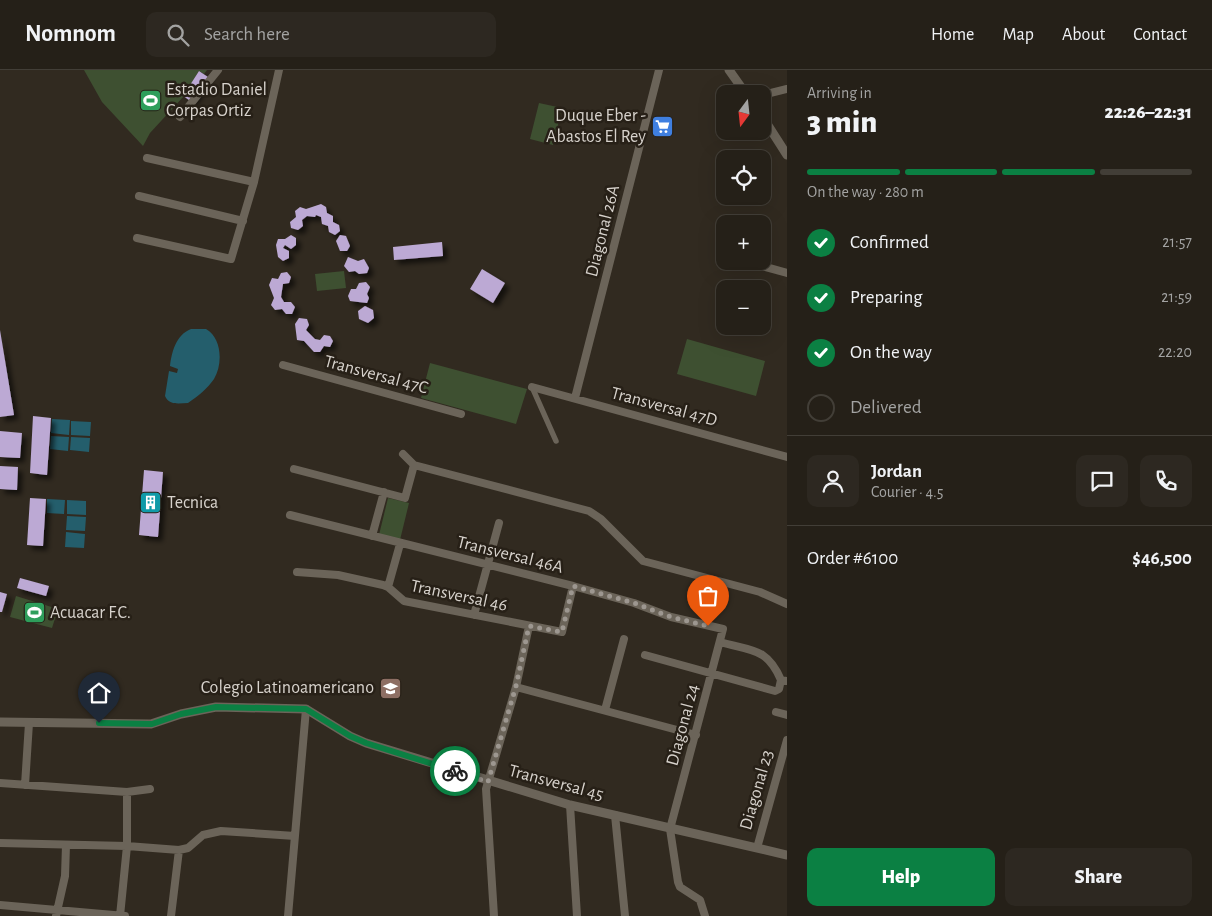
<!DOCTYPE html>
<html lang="en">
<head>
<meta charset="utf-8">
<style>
  body { margin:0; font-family:"Alegreya Sans",sans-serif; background:#2d2821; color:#f1f3f6; height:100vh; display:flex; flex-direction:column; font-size:19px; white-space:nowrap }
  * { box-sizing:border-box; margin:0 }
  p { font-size:16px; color:#a3a3a2 }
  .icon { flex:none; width:28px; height:28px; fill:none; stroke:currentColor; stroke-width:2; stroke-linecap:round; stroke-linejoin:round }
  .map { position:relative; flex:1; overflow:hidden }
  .drawer { display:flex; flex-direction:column; background:#252018; width:425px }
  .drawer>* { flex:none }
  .needle { width:32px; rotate:195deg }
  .buttons { position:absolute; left:716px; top:15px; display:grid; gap:10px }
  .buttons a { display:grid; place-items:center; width:55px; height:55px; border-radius:10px; background:#252018; box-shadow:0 5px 20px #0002,0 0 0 1px #423e37; font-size:25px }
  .pin { position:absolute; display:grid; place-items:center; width:42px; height:42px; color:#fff; margin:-51px -21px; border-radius:50% 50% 50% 0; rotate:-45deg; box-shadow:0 0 5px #0007 }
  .pin .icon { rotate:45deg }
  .courier { position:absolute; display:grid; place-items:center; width:50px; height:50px; margin:-25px; border:4px solid #0b8043; border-radius:50%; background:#fff; color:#222; box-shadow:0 1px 6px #0007 }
  .head em { font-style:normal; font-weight:800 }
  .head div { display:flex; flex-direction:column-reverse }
  .head { display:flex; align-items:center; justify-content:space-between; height:85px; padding:0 20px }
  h1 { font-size:32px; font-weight:800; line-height:38px }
  .bar { display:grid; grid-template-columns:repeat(4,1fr); gap:8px 5px; align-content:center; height:60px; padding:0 20px }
  .bar i { height:6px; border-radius:4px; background:#423e37 }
  .bar .active { background:#0b8043 }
  .bar p { grid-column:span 4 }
  .line { display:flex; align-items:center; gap:12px; padding:0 20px; border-top:1px solid #423e37 }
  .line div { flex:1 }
  .round { display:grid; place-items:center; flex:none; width:52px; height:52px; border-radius:10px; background:#2d2821 }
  ol { padding:0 20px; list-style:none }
  li { display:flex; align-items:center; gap:15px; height:55px }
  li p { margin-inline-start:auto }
  li .icon { padding:5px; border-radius:50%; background:#0b8043; color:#fff; stroke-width:4 }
  li:last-child { color:#a3a3a2 }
  li i { width:28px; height:28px; border:2px solid #423e37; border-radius:50% }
  .button { display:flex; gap:10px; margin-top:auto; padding:10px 20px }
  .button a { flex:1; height:58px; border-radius:10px; background:#0b8043; color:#fff; font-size:20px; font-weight:800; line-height:58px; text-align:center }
  .button a+a { background:#2d2821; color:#f1f3f6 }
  header { display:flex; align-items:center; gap:30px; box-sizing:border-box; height:70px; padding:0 25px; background:#252018; border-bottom:1px solid #423e37 }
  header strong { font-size:24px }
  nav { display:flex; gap:28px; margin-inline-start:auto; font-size:18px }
  .search { width:350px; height:45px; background:#2d2821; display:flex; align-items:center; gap:12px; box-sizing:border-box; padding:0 18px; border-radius:10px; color:#a3a3a2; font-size:19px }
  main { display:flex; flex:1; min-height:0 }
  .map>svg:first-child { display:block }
  .green { fill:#3e5031 }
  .water { fill:#245e6c }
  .building { fill:#bca9d4; filter:url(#shadow) }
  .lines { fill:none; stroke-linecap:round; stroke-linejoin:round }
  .pedestrian { stroke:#6b6459; stroke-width:5.5 }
  .minor { stroke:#6b6459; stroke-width:8 }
  .tertiary { stroke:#6b6459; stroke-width:9 }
  .done { stroke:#9d9790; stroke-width:5; stroke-dasharray:0 9 }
  .route { stroke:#0b8043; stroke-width:6 }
  .labels { text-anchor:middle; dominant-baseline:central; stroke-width:5; stroke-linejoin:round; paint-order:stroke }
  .poi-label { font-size:18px; fill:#d7d2cc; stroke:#272017; text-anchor:start }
  .street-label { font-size:18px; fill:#d7d2cc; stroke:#272017 }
</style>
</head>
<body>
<header>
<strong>Nomnom</strong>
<div class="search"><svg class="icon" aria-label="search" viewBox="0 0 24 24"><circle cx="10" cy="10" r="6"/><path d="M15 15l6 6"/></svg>Search here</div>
<nav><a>Home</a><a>Map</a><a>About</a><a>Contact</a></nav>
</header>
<main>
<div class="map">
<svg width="787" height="846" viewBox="0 0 787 846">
  <defs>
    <filter id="shadow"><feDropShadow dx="4.5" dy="4.5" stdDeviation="2.5" flood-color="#0009"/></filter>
  </defs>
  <rect width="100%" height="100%" fill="#312a20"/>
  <!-- green -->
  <path class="green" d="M84,0H207L204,4L199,1L184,26L150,63L143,76L102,32Z
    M539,33L562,38L553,75L530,69Z
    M344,201L346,218L317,221L315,204Z
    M687,269L765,291L756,326L677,304Z
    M430,293L527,319L516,354L421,328Z
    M388,428L409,433L400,470L379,465Z
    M16,526L58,539L52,558L10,547Z"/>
  <!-- water -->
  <path class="water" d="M191,259H206C222,268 223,294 214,309C208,318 197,327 188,333C180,333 169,336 165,326L169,301L177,303L178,299L170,296C172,281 176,265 191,259Z
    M52,349L70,350L69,365L51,363Z
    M71,351L91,352L90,366L71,365Z
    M51,366L69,367L68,381L50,379Z
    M71,367L90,368L89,382L70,380Z
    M47,429L65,430L64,444L47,443Z
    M67,430L86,431V445L67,444Z
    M67,446L86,447L85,461L66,460Z
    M66,462L85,464L84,478L65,477Z"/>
  <!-- building -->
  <path class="building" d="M199,1L208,7L192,32L183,26Z
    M321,134L326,137L327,143L333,146V152L339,155L340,161L335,165L329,162L328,156L322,154L321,147L316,145L315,147L307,146L302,150L303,156L298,160L291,158L290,152L296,147L295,141L300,137L306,139Z
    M291,165L296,168V175L291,179L285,175L283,178L289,181V188L283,191L278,187L276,175L278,169H285Z
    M340,165L346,166L350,176L347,181H340L336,171Z
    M442,172L443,186L394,190L393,177Z
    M348,187L358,191L364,189L369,198L367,203L359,204L355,201L349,202L344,196Z
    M482,199L505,213L493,233L470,219Z
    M287,202L291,207L289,213L283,214L281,227L284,232H291L295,237L292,244H286L282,239L275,240L271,235L274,228L269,215L272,208L278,209L281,203Z
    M366,212L370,217L367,224L369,228L367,233L350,231L348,226L351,219H356L359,213Z
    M365,236L373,240L374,248L368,253L359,249L358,241Z
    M299,248L307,249L309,255L306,260L315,269L320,270L324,265L330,266L333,271L330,277L324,276L320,282H314L304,271L297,270L295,254Z
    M0,260L14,345L0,347Z
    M33,346L51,348L47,405L30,403Z
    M0,361L22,363L20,388L0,387Z
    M0,396L18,397L17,420L0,419Z
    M144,400L163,402L158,467L139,465Z
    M30,428L46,429L43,476L27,475Z
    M20,508L49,516L46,526L17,518Z
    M0,522L7,524L2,542H0Z"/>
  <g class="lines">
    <!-- pedestrian -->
    <path class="pedestrian" d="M532,317L556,371"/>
    <!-- minor -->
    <path class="minor" d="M762,25L787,19
      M180,47L218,0
      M147,88L254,112
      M139,126L243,151
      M137,168L231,189L254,112L279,0
      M744,191L787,203
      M283,295L461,344
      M532,317L787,387
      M575,328L659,0
      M414,395L589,441L601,449L643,491L760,522L787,534
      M294,399L405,428L414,395L403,384
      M290,445L573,516L634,533L671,547L723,559L670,759L678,812L680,817L700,830L705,846
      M372,466L384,422
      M297,502L338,505L383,515L388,517L404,531L562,562L573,516
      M388,517L400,474
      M474,545L499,453
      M720,572C751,581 767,577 781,610
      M645,585L775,621L779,619L781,610L787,611
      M516,617L696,665
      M605,640L624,569
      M776,642L787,645
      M0,713L127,722L150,719
      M25,715L29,653
      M570,735L577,846
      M615,745L625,846
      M0,773L127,776L179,780L188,778L203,765L221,761L295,766
      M757,778L787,670
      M0,835L125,846
      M56,846L65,806L66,775
      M120,846L127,776V722
      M171,846L179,780
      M288,846L306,639
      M494,846L486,719L516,617L529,556"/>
    <!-- tertiary -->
    <path class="tertiary" d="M729,0L746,24
      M762,46L787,85
      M0,652L151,654L181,644L216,637L306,639L350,666L366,673L570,735L787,785"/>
  </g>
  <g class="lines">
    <!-- done -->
    <path class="done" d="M455,701L488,712L516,616L529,556L562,562L573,516L634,533L671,547L708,556"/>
    <!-- route -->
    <path class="route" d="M99,653L152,654L181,644L216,637L306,639L350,666L366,673L455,701"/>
  </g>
  <!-- icons -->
  <defs>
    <symbol id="stadium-square" viewBox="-11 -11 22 22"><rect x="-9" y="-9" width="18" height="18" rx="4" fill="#2e9e5b" stroke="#272017"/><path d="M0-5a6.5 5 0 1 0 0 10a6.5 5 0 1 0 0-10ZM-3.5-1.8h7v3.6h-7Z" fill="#fff"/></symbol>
    <symbol id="supermarket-square" viewBox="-11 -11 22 22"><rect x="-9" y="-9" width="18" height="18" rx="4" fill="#3f7fe0" stroke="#272017"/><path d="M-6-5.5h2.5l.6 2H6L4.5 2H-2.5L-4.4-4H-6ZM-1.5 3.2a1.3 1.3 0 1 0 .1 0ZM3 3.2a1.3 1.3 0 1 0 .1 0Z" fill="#fff"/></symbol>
    <symbol id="building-square" viewBox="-11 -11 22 22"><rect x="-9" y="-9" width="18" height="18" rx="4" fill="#0f9aa8" stroke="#272017"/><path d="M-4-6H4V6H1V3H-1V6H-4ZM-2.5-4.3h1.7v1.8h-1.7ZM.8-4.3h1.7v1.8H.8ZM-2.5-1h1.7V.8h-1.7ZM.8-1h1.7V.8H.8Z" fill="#fff"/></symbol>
    <symbol id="school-square" viewBox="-11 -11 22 22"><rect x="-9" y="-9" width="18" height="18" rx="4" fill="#8d6e63" stroke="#272017"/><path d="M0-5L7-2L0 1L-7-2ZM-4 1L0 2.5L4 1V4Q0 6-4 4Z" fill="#fff"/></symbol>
  </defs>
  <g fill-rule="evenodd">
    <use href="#stadium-square" x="138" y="18" width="25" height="25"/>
    <use href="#supermarket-square" x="650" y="44" width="25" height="25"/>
    <use href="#building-square" x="138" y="420" width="25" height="25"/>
    <use href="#stadium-square" x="22" y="530" width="25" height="25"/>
    <use href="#school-square" x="378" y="606" width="25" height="25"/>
  </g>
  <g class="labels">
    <!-- poi labels -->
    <g class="poi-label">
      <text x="166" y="20">Estadio Daniel<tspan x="166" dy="21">Corpas Ortiz</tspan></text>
      <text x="646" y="46" text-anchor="end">Duque Eber -<tspan x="646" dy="21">Abastos El Rey</tspan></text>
      <text x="167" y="433">Tecnica</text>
      <text x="50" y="543">Acuacar F.C.</text>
      <text x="374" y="618" text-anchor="end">Colegio Latinoamericano</text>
    </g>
    <!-- street labels -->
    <g class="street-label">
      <text transform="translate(603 161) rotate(-76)">Diagonal 26A</text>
      <text transform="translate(376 305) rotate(15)">Transversal 47C</text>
      <text transform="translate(664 337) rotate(15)">Transversal 47D</text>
      <text transform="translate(510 485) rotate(14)">Transversal 46A</text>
      <text transform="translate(459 526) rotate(12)">Transversal 46</text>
      <text transform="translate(683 655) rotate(-75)">Diagonal 24</text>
      <text transform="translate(556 713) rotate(15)">Transversal 45</text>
      <text transform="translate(757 720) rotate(-74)">Diagonal 23</text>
    </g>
  </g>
</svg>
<div class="buttons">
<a><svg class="needle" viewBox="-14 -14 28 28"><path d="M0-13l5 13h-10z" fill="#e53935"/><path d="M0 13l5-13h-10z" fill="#a3a3a2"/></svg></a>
<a><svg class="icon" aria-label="locate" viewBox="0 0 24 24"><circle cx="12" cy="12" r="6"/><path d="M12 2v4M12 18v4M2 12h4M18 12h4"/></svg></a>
<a>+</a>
<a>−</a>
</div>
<div class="pin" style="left:708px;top:556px;background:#ea580c"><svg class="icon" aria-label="bag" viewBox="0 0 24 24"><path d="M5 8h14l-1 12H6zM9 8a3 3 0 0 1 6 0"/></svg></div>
<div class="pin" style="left:99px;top:653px;background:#1f2937"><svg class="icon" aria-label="home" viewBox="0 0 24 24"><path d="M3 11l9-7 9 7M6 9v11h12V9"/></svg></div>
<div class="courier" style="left:455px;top:701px"><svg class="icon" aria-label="bike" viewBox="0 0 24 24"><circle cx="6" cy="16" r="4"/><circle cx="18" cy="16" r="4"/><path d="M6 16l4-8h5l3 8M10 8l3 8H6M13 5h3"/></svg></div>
</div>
<section class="drawer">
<div class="head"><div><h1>3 min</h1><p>Arriving in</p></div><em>22:26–22:31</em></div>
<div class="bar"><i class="active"></i><i class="active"></i><i class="active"></i><i></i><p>On the way · 280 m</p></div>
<ol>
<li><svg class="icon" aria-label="check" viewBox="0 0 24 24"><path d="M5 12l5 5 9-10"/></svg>Confirmed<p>21:57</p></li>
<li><svg class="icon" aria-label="check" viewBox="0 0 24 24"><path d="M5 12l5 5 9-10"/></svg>Preparing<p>21:59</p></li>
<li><svg class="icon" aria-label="check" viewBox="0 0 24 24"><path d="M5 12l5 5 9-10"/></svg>On the way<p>22:20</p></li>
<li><i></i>Delivered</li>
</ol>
<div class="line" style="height:90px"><a class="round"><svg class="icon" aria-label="person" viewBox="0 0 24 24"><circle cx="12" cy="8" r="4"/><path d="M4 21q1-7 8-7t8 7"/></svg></a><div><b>Jordan</b><p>Courier · 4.5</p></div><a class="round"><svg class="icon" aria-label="chat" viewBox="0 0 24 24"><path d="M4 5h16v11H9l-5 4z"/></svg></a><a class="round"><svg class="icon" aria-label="phone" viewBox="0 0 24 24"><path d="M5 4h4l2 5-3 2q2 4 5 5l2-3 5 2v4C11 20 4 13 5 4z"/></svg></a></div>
<div class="line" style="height:65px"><div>Order #6100</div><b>$46,500</b></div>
<div class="button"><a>Help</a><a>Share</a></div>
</section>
</main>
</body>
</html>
